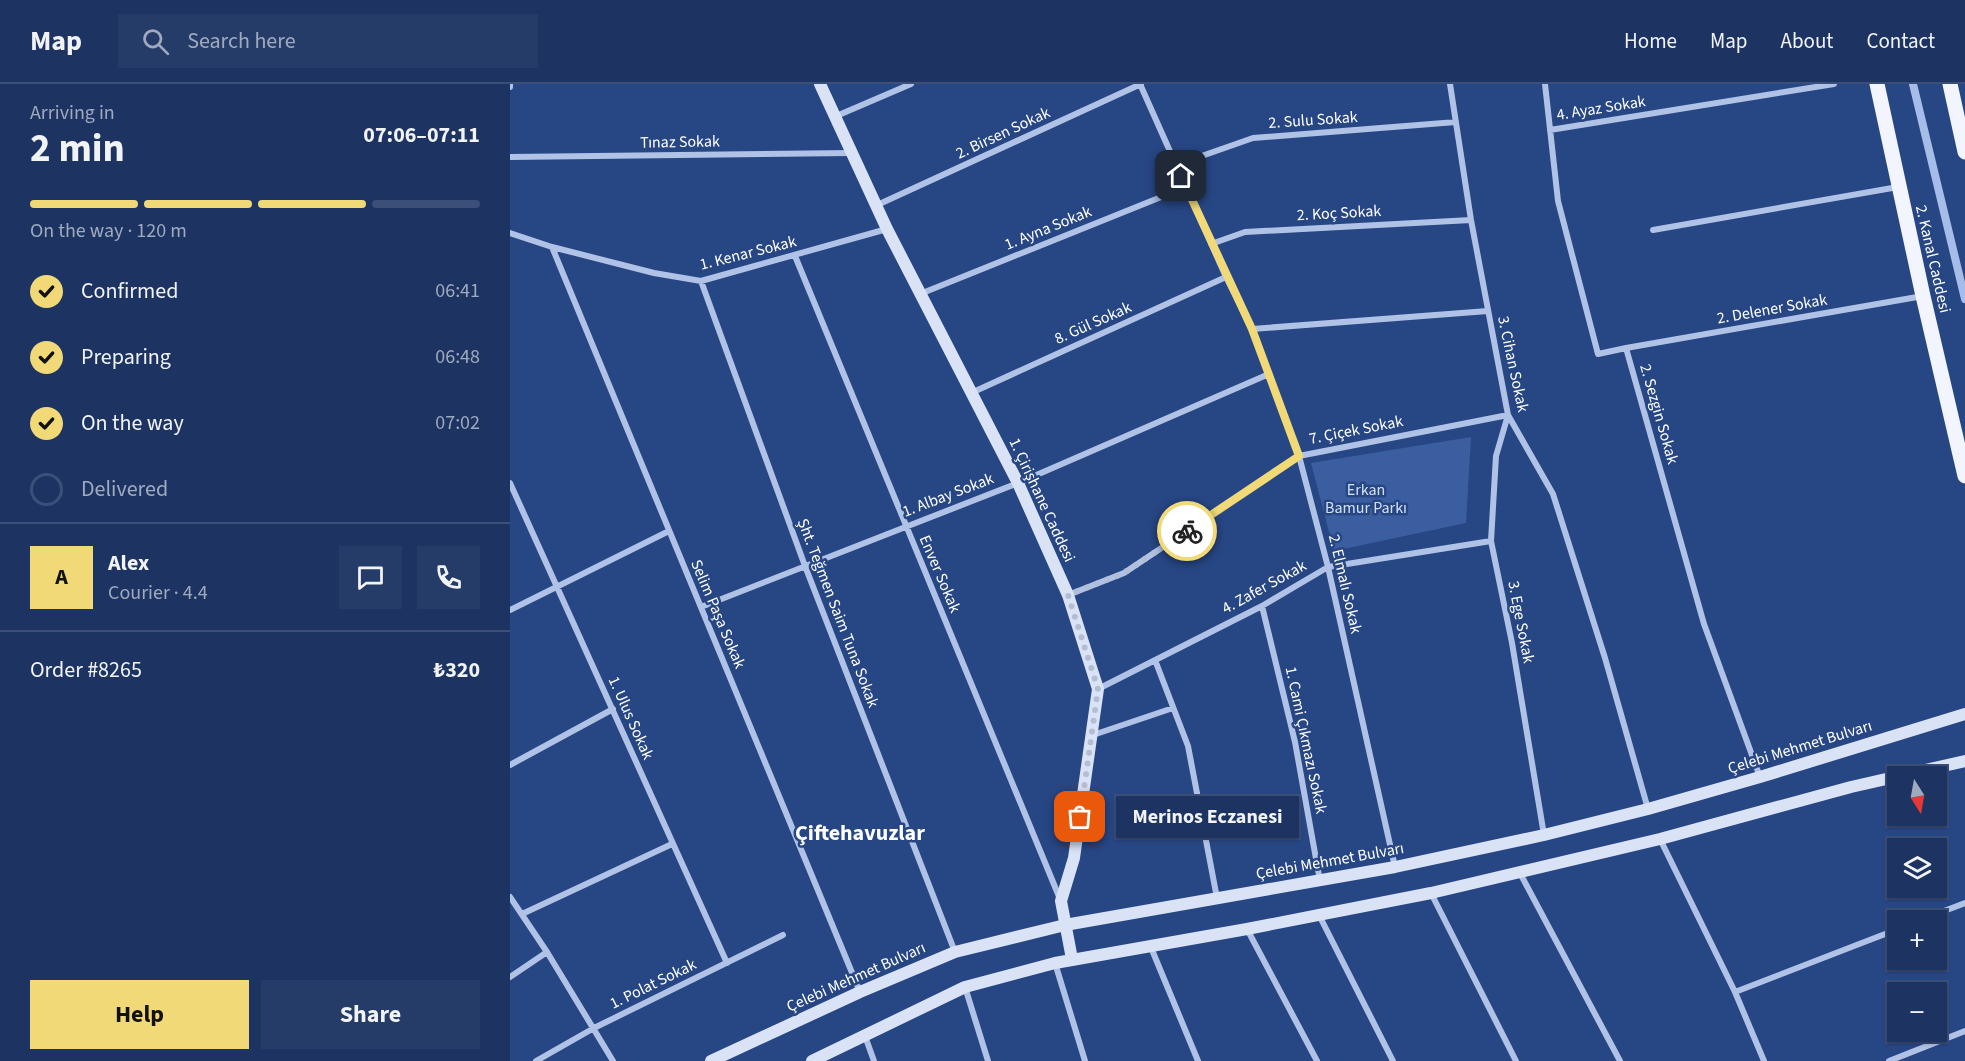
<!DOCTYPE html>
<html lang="en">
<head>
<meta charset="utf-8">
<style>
  body { margin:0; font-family:"Source Sans 3",sans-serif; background:#253c69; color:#f1f3f6; height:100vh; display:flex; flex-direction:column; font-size:22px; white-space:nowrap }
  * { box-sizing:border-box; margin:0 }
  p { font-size:20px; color:#a0aabe }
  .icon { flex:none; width:33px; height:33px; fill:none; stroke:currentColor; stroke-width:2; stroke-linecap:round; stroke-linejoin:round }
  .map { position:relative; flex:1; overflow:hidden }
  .side { display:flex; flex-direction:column; background:#1d3463; width:510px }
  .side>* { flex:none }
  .needle { width:39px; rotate:169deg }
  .fabs { position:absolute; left:1377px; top:682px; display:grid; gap:12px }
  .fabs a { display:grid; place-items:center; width:60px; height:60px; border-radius:0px; background:#1d3463; box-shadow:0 2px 4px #0004,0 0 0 2px #3b4f78; font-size:30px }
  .pin { position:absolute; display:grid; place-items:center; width:51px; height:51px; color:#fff; margin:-26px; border-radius:12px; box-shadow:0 3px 9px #0006 }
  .courier { position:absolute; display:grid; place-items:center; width:60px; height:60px; margin:-30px; border:4px solid #f0d976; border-radius:50%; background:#fff; color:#222; box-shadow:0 2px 8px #0007 }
  .bubble { position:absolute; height:42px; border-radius:0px; background:#1d3463; box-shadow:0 2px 4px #0004,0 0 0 2px #3b4f78; font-size:20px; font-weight:700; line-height:42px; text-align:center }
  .head em { font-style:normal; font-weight:700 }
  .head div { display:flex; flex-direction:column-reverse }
  .head { display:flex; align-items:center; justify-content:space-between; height:102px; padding:0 30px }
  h1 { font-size:39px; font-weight:700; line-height:45px }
  .bar { display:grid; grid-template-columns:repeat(4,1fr); gap:9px 6px; align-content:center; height:72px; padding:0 30px }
  .bar i { height:8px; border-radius:4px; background:#3b4f78 }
  .bar .current { background:#f0d976 }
  .bar p { grid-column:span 4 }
  .line { display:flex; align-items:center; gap:15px; padding:0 30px; border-top:2px solid #3b4f78 }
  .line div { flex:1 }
  .round { display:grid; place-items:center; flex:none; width:63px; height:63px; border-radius:0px; background:#253c69 }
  ol { padding:0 30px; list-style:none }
  li { display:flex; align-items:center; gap:18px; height:66px }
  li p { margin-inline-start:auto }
  li .icon { padding:6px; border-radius:50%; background:#f0d976; color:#111; stroke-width:4 }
  li:last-child { color:#a0aabe }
  li i { width:33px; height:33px; border:3px solid #3b4f78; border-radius:50% }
  .action { display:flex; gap:12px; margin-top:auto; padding:12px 30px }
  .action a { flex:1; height:69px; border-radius:0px; background:#f0d976; color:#111; font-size:24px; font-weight:700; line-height:69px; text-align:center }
  .action a+a { background:#253c69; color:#f1f3f6 }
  header { display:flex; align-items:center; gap:36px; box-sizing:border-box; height:84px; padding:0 30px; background:#1d3463; border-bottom:2px solid #3b4f78 }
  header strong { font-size:28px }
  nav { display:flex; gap:33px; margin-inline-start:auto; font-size:21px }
  .search { width:420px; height:54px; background:#253c69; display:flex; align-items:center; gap:15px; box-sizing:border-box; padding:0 21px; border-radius:0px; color:#a0aabe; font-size:22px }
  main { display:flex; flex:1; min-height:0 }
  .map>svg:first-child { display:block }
  .green { fill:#3b5ea0 }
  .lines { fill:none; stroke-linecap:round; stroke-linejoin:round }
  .stream { stroke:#a5bde8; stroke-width:8 }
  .street { stroke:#b0c3e7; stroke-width:6 }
  .secondary { stroke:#dae3f6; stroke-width:12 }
  .primary { stroke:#f2f5fe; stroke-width:15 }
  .done { stroke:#b3bed4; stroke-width:6; stroke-dasharray:0 10.8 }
  .route { stroke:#f0d976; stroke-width:8 }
  .labels { text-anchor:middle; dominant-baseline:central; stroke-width:5; stroke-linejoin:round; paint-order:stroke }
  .street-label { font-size:16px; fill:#fff; stroke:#274684 }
  .park-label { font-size:16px; fill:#d4e0f6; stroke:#274684 }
  .district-label { font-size:22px; font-weight:bold; fill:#fff; stroke:#274684 }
</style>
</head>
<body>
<header>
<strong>Map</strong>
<div class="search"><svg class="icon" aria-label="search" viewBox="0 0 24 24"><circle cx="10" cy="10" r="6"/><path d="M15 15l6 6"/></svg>Search here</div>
<nav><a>Home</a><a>Map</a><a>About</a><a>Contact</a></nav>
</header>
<main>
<section class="side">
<div class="head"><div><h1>2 min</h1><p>Arriving in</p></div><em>07:06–07:11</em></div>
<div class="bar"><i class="current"></i><i class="current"></i><i class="current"></i><i></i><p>On the way · 120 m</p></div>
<ol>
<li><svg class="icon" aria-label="check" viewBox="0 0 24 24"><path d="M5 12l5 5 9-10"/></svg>Confirmed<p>06:41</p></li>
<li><svg class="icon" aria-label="check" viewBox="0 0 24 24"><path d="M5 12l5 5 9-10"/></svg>Preparing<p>06:48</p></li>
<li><svg class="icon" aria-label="check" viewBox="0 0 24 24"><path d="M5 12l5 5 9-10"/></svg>On the way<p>07:02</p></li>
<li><i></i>Delivered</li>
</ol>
<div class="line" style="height:108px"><b class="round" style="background:#f0d976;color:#111">A</b><div><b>Alex</b><p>Courier · 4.4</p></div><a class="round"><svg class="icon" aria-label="chat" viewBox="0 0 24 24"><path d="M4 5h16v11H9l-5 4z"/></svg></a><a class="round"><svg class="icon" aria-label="phone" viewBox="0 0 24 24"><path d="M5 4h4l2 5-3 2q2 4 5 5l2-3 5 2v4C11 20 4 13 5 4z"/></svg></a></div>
<div class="line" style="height:78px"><div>Order #8265</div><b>₺320</b></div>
<div class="action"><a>Help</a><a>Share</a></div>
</section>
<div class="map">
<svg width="1455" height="977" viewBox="0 0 1455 977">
  <rect width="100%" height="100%" fill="#274684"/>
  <!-- green -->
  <path class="green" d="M961,353L956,439L824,467L801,379Z"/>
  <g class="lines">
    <!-- stream -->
    <path class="stream" d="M1403,0L1455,215"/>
    <!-- street -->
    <path class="street" d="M630,0L716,193L742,245L789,372L818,483L885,783
      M940,0L961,136L998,331L1043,410L1095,574L1138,725
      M1035,0L1048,117L1088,270L1116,264L1194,540L1250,693
      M0,3V0
      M324,33L401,0
      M1040,46L1324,0
      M0,73L341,69
      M666,81L743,54L946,38
      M365,122L631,0
      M1143,146L1388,103
      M0,149L42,163L144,189L191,197L377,145
      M701,160L735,148L961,136
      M42,163L350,908
      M285,172L550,815
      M191,197L295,482L445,868
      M410,210L676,103
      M742,245L978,227
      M1116,264L1413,212
      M461,309L716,193
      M0,399L217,879
      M558,511L614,489L789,372L998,331L986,372L981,457L1002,559L1034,751
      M752,522L785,658L810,797
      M191,523L508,399L759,290
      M0,526L159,447
      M645,576L678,662L707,814
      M588,605L752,522L818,483L981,457
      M583,651L663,624
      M0,681L103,625
      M1150,755L1225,908L1254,977
      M1010,789L1110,977
      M921,809L1006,977
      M0,813L37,868L103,977
      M12,830L162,760
      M809,831L883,977
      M1408,837L1455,819
      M737,845L807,977
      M640,861L688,977
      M545,879L575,977
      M0,893L37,868
      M455,903L478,977
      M1225,908L1388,845
      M355,952L364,977
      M26,977L84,944L273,851
      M1379,977L1455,947"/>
    <!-- secondary -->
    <path class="secondary" d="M310,0L377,145L508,399L558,511L588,605L564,774L551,817L562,875
      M201,977L350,908L445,868L555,841L885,783L1034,751L1138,725L1250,693L1455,630
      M302,977L455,903L545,879L737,845L921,809L1150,755L1341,703L1455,677"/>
    <!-- primary -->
    <path class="primary" d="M1367,0L1413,212L1455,392
      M1440,0L1455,68"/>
  </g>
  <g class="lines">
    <!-- done -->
    <path class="done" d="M570,733L588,605L558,511L614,489L677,447"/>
    <!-- route -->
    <path class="route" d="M671,92L742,245L789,372L677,447"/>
  </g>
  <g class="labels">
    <!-- street labels -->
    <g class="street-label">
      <text transform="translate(1091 24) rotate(-9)">4. Ayaz Sokak</text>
      <text transform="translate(803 36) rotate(-4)">2. Sulu Sokak</text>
      <text transform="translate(493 49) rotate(-25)">2. Birsen Sokak</text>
      <text transform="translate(170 58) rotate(-1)">Tınaz Sokak</text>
      <text transform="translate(829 129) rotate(-3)">2. Koç Sokak</text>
      <text transform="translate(538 144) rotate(-22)">1. Ayna Sokak</text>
      <text transform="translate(238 169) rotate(-14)">1. Kenar Sokak</text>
      <text transform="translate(1423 175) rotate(77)">2. Kanal Caddesi</text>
      <text transform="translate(1262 225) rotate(-10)">2. Delener Sokak</text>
      <text transform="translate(583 239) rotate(-24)">8. Gül Sokak</text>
      <text transform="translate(1003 280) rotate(78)">3. Cihan Sokak</text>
      <text transform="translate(1149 330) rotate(74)">2. Sezgin Sokak</text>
      <text transform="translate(846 346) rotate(-11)">7. Çiçek Sokak</text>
      <text transform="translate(438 411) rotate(-21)">1. Albay Sokak</text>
      <text transform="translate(532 416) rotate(65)">1. Çirişhane Caddesi</text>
      <text transform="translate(430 490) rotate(67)">Enver Sokak</text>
      <text transform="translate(835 500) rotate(77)">2. Elmalı Sokak</text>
      <text transform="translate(754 503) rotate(-29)">4. Zafer Sokak</text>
      <text transform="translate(328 529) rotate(69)">Şht. Teğmen Saim Tuna Sokak</text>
      <text transform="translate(208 530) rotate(67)">Selim Paşa Sokak</text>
      <text transform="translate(1011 538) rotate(79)">3. Ege Sokak</text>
      <text transform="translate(121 634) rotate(66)">1. Ulus Sokak</text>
      <text transform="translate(796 656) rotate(78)">1. Cami Çıkmazı Sokak</text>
      <text transform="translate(1290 663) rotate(-17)">Çelebi Mehmet Bulvarı</text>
      <text transform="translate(820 777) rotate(-10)">Çelebi Mehmet Bulvarı</text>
      <text transform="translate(346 893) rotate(-24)">Çelebi Mehmet Bulvarı</text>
      <text transform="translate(143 900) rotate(-26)">1. Polat Sokak</text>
    </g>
    <!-- park labels -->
    <g class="park-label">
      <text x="856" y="406">Erkan<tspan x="856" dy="18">Bamur Parkı</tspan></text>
    </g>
    <!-- district labels -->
    <g class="district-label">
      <text x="350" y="749">Çiftehavuzlar</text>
    </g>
  </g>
</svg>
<div class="fabs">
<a><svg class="needle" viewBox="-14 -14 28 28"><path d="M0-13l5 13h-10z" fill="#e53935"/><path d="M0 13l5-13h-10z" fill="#a0aabe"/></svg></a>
<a><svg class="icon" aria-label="layers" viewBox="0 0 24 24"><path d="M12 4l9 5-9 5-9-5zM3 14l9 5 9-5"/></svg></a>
<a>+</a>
<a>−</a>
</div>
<div class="pin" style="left:570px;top:733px;background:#ea580c"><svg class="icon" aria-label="bag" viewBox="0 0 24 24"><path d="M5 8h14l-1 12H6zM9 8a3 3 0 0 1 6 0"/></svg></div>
<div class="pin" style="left:671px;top:92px;background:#1f2937"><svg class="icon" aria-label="home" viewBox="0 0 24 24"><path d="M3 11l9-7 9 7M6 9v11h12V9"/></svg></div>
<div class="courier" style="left:677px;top:447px"><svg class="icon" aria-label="bike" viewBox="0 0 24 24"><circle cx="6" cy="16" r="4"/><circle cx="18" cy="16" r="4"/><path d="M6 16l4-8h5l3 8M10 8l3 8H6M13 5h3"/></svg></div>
<div class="bubble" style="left:606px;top:712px;width:183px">Merinos Eczanesi</div>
</div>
</main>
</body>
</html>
